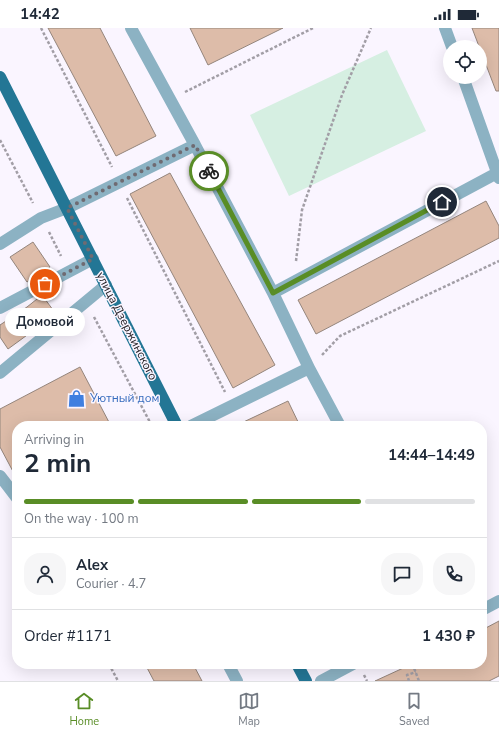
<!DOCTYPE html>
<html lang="en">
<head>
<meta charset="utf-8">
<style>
  body { margin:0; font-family:"Nunito Sans",sans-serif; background:#f6f6f7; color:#1f2937; height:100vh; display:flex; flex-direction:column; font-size:15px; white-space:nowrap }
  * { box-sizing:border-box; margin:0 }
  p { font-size:13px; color:#747a83 }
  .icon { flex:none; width:22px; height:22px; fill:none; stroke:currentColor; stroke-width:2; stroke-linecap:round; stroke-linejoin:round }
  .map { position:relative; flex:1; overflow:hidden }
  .sheet { position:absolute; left:12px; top:393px; width:475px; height:248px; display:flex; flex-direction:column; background:#fff; border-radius:16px; box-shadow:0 4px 16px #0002 }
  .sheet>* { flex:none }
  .tools { position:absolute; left:443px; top:12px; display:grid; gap:8px }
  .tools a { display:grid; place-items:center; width:44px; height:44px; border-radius:50%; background:#fff; box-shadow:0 4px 16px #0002; font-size:20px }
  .pin { position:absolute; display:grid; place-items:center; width:34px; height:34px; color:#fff; margin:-17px; border:2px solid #fff; border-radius:50%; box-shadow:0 1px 4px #0007 }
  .courier { position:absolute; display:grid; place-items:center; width:40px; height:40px; margin:-20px; border:3px solid #598d26; border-radius:50%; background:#fff; color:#222; box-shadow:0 1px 5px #0007 }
  .bubble { position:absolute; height:28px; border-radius:14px; background:#fff; box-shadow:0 4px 16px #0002; font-size:13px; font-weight:700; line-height:28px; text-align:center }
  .headline em { font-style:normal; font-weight:700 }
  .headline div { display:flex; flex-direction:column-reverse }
  .headline { display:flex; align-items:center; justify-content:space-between; height:68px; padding:0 12px }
  h1 { font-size:26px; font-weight:700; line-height:30px }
  .bar { display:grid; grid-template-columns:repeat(4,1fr); gap:6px 4px; align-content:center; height:48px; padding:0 12px }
  .bar i { height:5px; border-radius:3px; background:#e0e1e3 }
  .bar .active { background:#598d26 }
  .bar p { grid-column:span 4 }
  .line { display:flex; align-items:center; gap:10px; padding:0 12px; border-top:1px solid #e0e1e3 }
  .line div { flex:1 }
  .round { display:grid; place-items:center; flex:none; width:42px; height:42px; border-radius:16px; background:#f6f6f7 }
  .status { display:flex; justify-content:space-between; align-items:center; height:28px; padding:0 20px; background:#fff; direction:ltr }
  .status svg { height:11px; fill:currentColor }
  .tab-bar { display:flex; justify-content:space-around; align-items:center; height:56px; border-top:1px solid #e0e1e3; background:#fff; font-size:11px; color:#747a83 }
  .tab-bar a { display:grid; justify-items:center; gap:2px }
  .tab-bar .active { color:#598d26 }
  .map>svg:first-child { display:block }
  .green { fill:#d6efe2 }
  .building { fill:#ddbca9; stroke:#94857c }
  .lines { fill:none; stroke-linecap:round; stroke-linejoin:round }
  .path { stroke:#a29ea6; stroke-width:2.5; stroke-dasharray:3 2; stroke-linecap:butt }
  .minor { stroke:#8cb2c3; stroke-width:12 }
  .major { stroke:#237695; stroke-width:12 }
  .done { stroke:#6f6b72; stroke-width:4; stroke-dasharray:0 7.2 }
  .route { stroke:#598d26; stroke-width:5 }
  .labels { text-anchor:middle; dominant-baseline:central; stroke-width:3; stroke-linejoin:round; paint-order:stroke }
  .street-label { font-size:12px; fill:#242126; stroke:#faf5ff }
  .shop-label { font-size:12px; fill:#366cbe; stroke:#faf5ff; text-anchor:start }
</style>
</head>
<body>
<div class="status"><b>14:42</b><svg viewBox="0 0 49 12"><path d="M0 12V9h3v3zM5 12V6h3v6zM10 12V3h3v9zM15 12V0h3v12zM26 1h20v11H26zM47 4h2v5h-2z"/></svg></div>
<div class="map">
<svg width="499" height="653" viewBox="0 0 499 653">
  <rect width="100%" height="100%" fill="#faf5ff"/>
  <!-- green -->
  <path class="green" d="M387,22L426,103L289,168L250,87Z"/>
  <!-- building -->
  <path class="building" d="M48,0H100L156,108L116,128Z
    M190,0H283L208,37Z
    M472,0H499V63H496Z
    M170,145L275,337L233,360L130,166Z
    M486,173L499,198V210L316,306L298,272Z
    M33,214L50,239L27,254L10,229Z
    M42,267L56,286L8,321L0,309V297L27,279Z
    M80,339L111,398H17V451L0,419V381Z
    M288,373L300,398H235Z
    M499,593V648L489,653H375L412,636H482V602Z
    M145,636H193L202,653H154Z"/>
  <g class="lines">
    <!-- path -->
    <path class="path" d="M41,0L112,139
      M185,64L313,0
      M0,112L33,175
      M127,170L225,364
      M49,204L61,228
      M296,233L302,182L342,67L371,0
      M94,289L152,398
      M322,327L340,308L499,233
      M109,636L118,653
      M416,636L414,640L419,653
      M364,647L367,653
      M409,653L407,647L416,644"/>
    <!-- minor -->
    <path class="minor" d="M131,0L195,117
      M445,0L452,19
      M463,49L499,150
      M0,216L41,190L67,180L195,117L273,265L309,340
      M273,265L497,145
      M0,280L93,231
      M0,345L106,257
      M191,398L309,340L340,398
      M0,448L17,470
      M482,582L499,573
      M228,636L237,653
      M321,653L353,636"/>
    <!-- major -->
    <path class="major" d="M0,49L177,398
      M297,636L306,653"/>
  </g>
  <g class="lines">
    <!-- done -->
    <path class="done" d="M45,256L93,231L67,180L195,117L209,143"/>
    <!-- route -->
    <path class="route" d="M209,143L273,265L442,174"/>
  </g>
  <!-- icons -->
  <defs>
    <symbol id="shop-bare" viewBox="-9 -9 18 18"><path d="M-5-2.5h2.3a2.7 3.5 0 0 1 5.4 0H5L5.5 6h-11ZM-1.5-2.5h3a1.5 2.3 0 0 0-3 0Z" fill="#3f7fe0" stroke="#faf5ff" stroke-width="2.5" paint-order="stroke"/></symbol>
  </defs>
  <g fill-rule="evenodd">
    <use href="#shop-bare" x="64" y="358" width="25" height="25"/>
  </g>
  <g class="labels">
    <!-- street labels -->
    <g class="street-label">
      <text transform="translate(127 298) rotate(63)">улица Дзержинского</text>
    </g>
    <!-- shop labels -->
    <g class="shop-label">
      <text x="90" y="370">Уютный дом</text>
    </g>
  </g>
</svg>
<div class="tools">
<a><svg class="icon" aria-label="locate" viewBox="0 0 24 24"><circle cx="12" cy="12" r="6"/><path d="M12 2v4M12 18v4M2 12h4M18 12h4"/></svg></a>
</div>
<div class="pin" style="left:45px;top:256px;background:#ea580c"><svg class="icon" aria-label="bag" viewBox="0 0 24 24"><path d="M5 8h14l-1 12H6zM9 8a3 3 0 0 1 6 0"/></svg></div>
<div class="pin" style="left:442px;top:174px;background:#1f2937"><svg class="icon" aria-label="home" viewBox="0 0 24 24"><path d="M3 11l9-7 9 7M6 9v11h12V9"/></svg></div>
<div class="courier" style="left:209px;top:143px"><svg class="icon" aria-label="bike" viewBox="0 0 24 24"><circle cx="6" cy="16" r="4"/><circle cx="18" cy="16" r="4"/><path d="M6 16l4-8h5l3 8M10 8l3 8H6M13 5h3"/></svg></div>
<div class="bubble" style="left:5px;top:280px;width:80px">Домовой</div>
<section class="sheet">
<div class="headline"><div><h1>2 min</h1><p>Arriving in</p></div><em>14:44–14:49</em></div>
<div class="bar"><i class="active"></i><i class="active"></i><i class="active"></i><i></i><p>On the way · 100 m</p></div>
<div class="line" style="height:72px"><a class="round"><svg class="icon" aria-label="person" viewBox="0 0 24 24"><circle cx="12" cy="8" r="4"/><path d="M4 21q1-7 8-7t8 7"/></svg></a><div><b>Alex</b><p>Courier · 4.7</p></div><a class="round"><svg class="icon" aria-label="chat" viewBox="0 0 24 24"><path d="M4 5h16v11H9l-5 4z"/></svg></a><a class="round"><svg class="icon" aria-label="phone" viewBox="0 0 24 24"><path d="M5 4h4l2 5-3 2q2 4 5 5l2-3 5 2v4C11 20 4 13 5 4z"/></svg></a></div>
<div class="line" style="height:52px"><div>Order #1171</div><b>1 430 ₽</b></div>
</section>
</div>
<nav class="tab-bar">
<a class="active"><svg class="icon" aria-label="home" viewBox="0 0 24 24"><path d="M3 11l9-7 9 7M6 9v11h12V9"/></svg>Home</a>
<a><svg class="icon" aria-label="map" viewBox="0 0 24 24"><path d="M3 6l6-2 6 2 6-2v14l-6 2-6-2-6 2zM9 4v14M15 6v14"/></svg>Map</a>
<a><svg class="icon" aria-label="saved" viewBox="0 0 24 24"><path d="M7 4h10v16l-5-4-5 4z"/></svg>Saved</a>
</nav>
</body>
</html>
